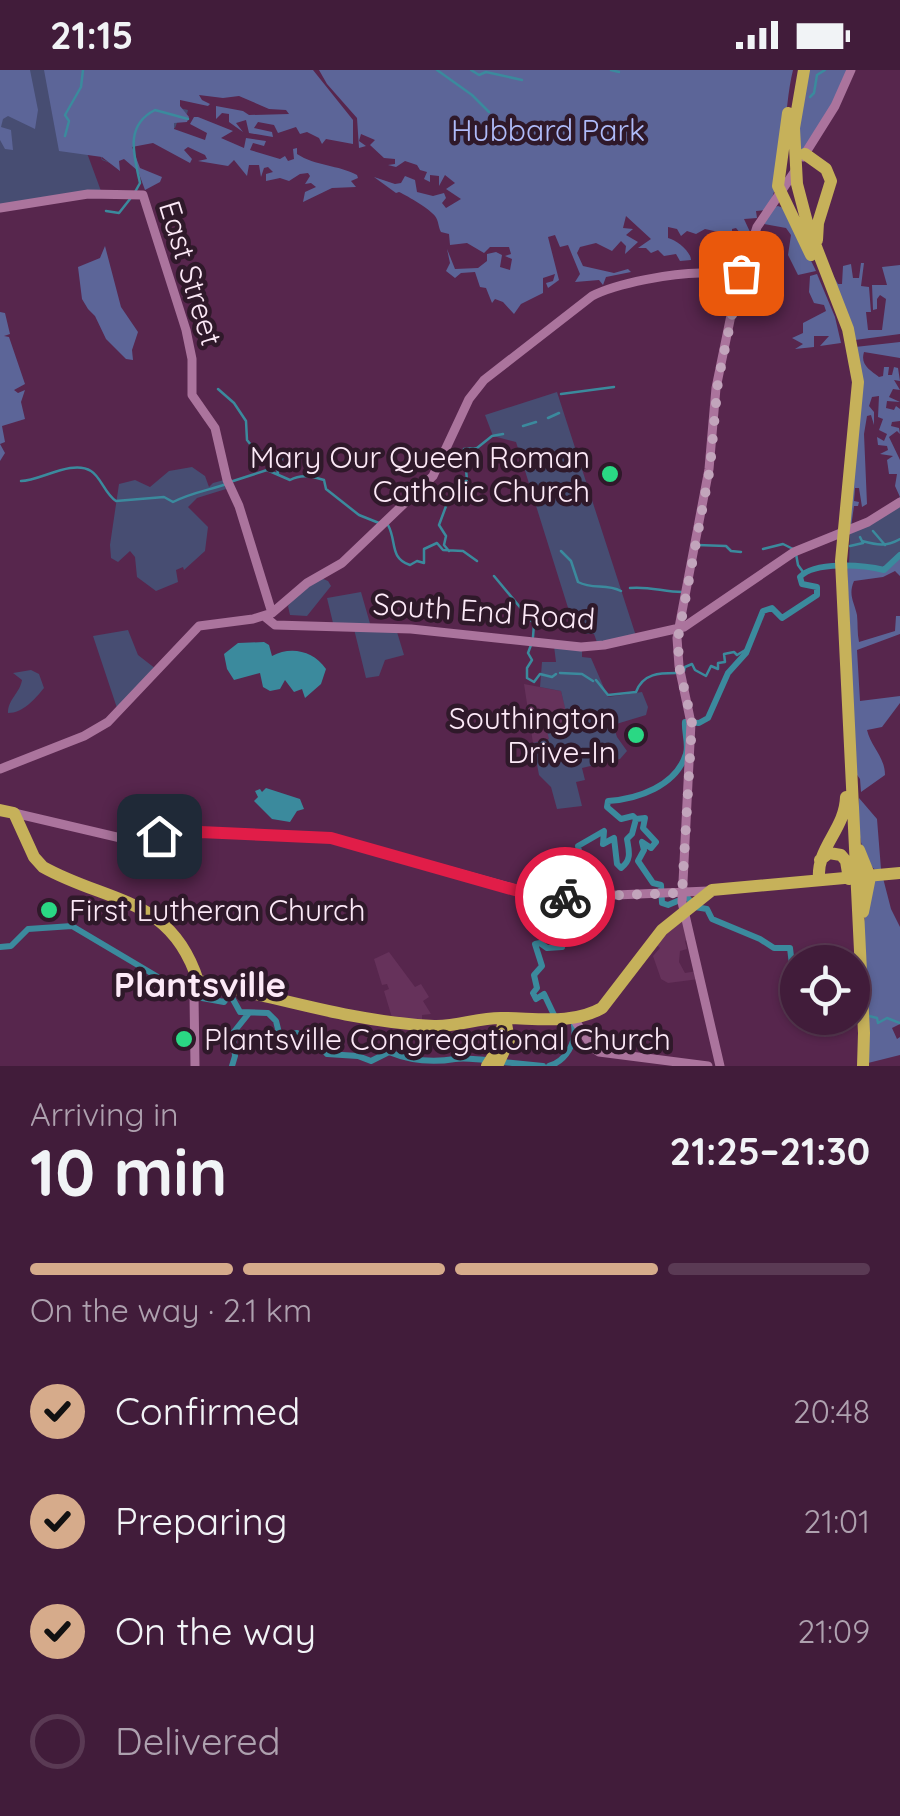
<!DOCTYPE html>
<html lang="en">
<head>
<meta charset="utf-8">
<style>
  body { margin:0; font-family:Quicksand,sans-serif; background:#482542; color:#f1f3f6; height:100vh; display:flex; flex-direction:column; font-size:38px; white-space:nowrap }
  * { box-sizing:border-box; margin:0 }
  p { font-size:32px; color:#aea1af }
  .icon { flex:none; width:55px; height:55px; fill:none; stroke:currentColor; stroke-width:2; stroke-linecap:round; stroke-linejoin:round }
  .map { position:relative; height:996px; overflow:hidden }
  .sheet { display:flex; flex-direction:column; background:#411c3a; flex:1 }
  .sheet>* { flex:none }
  .buttons { position:absolute; left:780px; top:875px; display:grid; gap:20px }
  .buttons a { display:grid; place-items:center; width:90px; height:90px; border-radius:50%; background:#411c3a; box-shadow:0 2px 8px #0004,0 0 0 2px #5a3a54; font-size:50px }
  .pin { position:absolute; display:grid; place-items:center; width:85px; height:85px; color:#fff; margin:-42px; border-radius:20px; box-shadow:0 5px 15px #0006 }
  .courier { position:absolute; display:grid; place-items:center; width:100px; height:100px; margin:-50px; border:8px solid #e11d48; border-radius:50%; background:#fff; color:#222; box-shadow:0 2px 12px #0007 }
  .headline em { font-style:normal; font-weight:800 }
  .headline div { display:flex; flex-direction:column-reverse }
  .headline { display:flex; align-items:center; justify-content:space-between; height:170px; padding:0 30px }
  h1 { font-size:65px; font-weight:800; line-height:75px }
  .bar { display:grid; grid-template-columns:repeat(4,1fr); gap:15px 10px; align-content:center; height:120px; padding:0 30px }
  .bar i { height:12px; border-radius:8px; background:#5a3a54 }
  .bar .current { background:#d6ab8b }
  .bar p { grid-column:span 4 }
  ol { padding:0 30px; list-style:none }
  li { display:flex; align-items:center; gap:30px; height:110px }
  li p { margin-inline-start:auto }
  li .icon { padding:10px; border-radius:50%; background:#d6ab8b; color:#111; stroke-width:4 }
  li:last-child { color:#aea1af }
  li i { width:55px; height:55px; border:5px solid #5a3a54; border-radius:50% }
  .status { display:flex; justify-content:space-between; align-items:center; height:70px; padding:0 50px; background:#411c3a; direction:ltr }
  .status svg { height:28px; fill:currentColor }
  .map>svg:first-child { display:block }
  .built { fill:#66325b }
  .green { fill:#474d72 }
  .forest { fill:#5c6598 }
  .water { fill:#3b8a9d }
  .lines { fill:none; stroke-linecap:round; stroke-linejoin:round }
  .stream { stroke:#3b8a9d; stroke-width:2.5 }
  .river { stroke:#3b8a9d; stroke-width:6 }
  .secondary { stroke:#ab749d; stroke-width:9 }
  .highway { stroke:#c6b15a; stroke-width:12 }
  .done { stroke:#c2a5bc; stroke-width:10; stroke-dasharray:0 18 }
  .route { stroke:#e11d48; stroke-width:12 }
  .poi-dot { fill:#2ad884; stroke:#2f192a; stroke-width:4 }
  .labels { text-anchor:middle; dominant-baseline:central; stroke-width:9; stroke-linejoin:round; paint-order:stroke }
  .park-label { font-size:30px; fill:#afbbf9; stroke:#2f192a }
  .street-label { font-size:30px; fill:#fce9f7; stroke:#2f192a }
  .poi-label { font-size:30px; fill:#fce9f7; stroke:#2f192a; text-anchor:end }
  .quarter-label { font-size:35px; font-weight:bold; fill:#fce9f7; stroke:#2f192a }
</style>
</head>
<body>
<div class="status"><b>21:15</b><svg viewBox="0 0 49 12"><path d="M0 12V9h3v3zM5 12V6h3v6zM10 12V3h3v9zM15 12V0h3v12zM26 1h20v11H26zM47 4h2v5h-2z"/></svg></div>
<div class="map">
<svg width="900" height="996" viewBox="0 0 900 996">
  <rect width="100%" height="100%" fill="#57264d"/>
  <!-- built -->
  <path class="built" d="M524,614L561,621L572,663L533,673Z
    M683,844L689,868L685,871L687,879L680,881L679,892L685,903L697,901L699,909L668,913L661,909L653,886L660,878L655,873Z
    M389,882L415,917L421,914L429,927L423,931L431,944L422,945V953L393,951L384,921L389,919L387,914L382,915L374,889Z"/>
  <!-- green -->
  <path class="green" d="M0,0H214L176,3L179,38L188,40L187,44L181,42L189,50L179,47L175,58L101,81L102,89L113,94L102,90L100,85L87,83L101,121L0,135Z
    M557,322L636,566L598,575L594,564H586L585,560H575L516,372L493,366L485,345Z
    M192,397L205,406L209,417L213,413L224,410L226,419L197,428L188,437L208,457L205,481L184,500L183,497L176,500L178,512L156,521L137,507L135,487L130,481L118,492L111,488L110,475L119,414L135,410L150,417L169,401Z
    M900,432V487L886,501L849,497L850,459Z
    M321,508L328,511L331,516L307,546L290,545L288,536L294,528Z
    M361,522L371,557L333,553L327,528Z
    M354,559L397,562L404,585L385,590L379,606L366,608Z
    M128,560L138,585L156,599L118,641L93,566Z
    M554,576L582,579V587L591,588L608,627L642,622L648,637L646,645L613,655L617,667L627,681L620,689L582,698L585,710L576,712L582,736L557,739L551,717L539,705L533,673L549,669L547,661L564,657L566,665L571,663L561,621L540,617L542,592H556Z
    M31,600L39,604L44,618C35,629 23,643 8,643C8,629 20,623 22,610L13,603Z"/>
  <!-- forest -->
  <path class="forest" d="M0,0H30L38,40L35,59L8,46L3,49L1,57L11,60L13,80L5,79L0,70Z
    M44,0H313L353,50V74L326,69L322,74L319,68L307,62L300,64L296,57L278,63L274,55L258,52L254,58L272,62L273,67L249,63L246,50L236,53L243,62L229,52V44L222,43L216,49V36L243,41L249,45L289,44L286,40L269,39L239,26L223,28L199,25L202,30L210,34L208,36L180,30V36L189,47L187,52L174,53V59L205,70L207,63L190,54L194,47H198L233,61L221,68L244,78L246,68L266,71L264,76L253,73L250,80L280,89L285,86L288,91L294,89L293,79L297,78V84C315,96 339,95 357,105L358,108L351,111L356,117L332,118L303,132L305,122L316,117L311,113L305,114L310,106L308,103L300,104L289,111L280,108L266,111V104L273,102L268,97L264,98L261,107L259,95H249L247,106L234,90L228,96L198,91L207,89L205,85L188,77L184,80L192,89L190,93L153,73L132,77L140,98L162,107L160,112L145,120L138,101L124,89L119,91L120,101L102,87L59,81Z
    M319,0H793C783,39 786,109 766,140L756,141L757,148L744,149L750,162L741,164L736,158L732,159V167L740,173L730,176L731,184L742,188L714,192L710,183L712,174L722,171L723,163L705,159L696,164L687,161L681,166L677,159L668,157V168C677,170 691,182 691,190L680,191L676,184L664,186L658,180L651,183L646,178H638L651,169L626,146L623,158L633,159L626,165L638,172L625,184L626,176L621,171L612,181L596,173L580,177L577,183L583,196L614,203L628,199L631,202L606,207L603,215L599,210L575,212L580,204L568,175L560,177L555,165L548,167L559,210L548,218L546,213L553,211L555,204L543,208V223L521,234L514,244L503,232L495,229L492,233L486,218L480,217L475,202L461,203L455,208L446,201L450,193L447,179L455,199L478,198L487,191V184L496,182L502,185L500,197L510,200L512,189L505,186L511,184L509,177H490L484,183L467,173L450,175L449,164L441,162C438,157 439,151 435,146C431,140 408,126 399,122L396,123L374,107L395,114L401,113L405,106L415,110L417,122L433,126L444,123L446,128L442,133L446,138L461,129L446,119L455,113L445,105L439,116V106L430,105V112L424,109L427,102L420,100L417,95L405,91L396,97L388,95L395,94V89L384,88L370,75L375,70L361,64L359,71L366,76L359,78L357,48L327,14Z
    M807,0H849L839,23L799,90L797,73Z
    M778,136L786,139L816,201L798,205L788,185L791,165L786,158L764,154L772,138Z
    M105,176L121,237L138,262L132,280L133,290L126,289L106,269L95,246L88,239L82,229L78,197L100,188Z
    M861,193H864L861,216L869,217L871,242H866L868,260H882L886,229L880,225L877,229V239L873,240L872,215H887L882,197L900,195V264L855,270L831,202L838,214H842L843,196L851,194L853,208H859Z
    M817,204L835,247L841,273L820,276L829,266H814V277L795,279L803,274L792,268L803,263V253L826,241L824,235L814,233L809,222L810,206Z
    M0,242L5,243L10,264L4,266L9,267L25,314L14,320L18,323L25,320L21,332L25,349L2,356L5,372L0,374L5,383L0,391Z
    M900,272V288L864,282C860,295 870,300 879,307L883,306L884,297H889L888,305H892L894,297L898,298L900,311L894,310L900,320L893,319L889,327L900,332L887,331L886,338L894,340L896,336L900,339V351L892,352L891,356L899,358L900,364L897,361L889,367L900,390V430H896L900,427L895,416L897,404H889L887,390L893,386L880,384L888,380L887,376L878,375L877,367L884,371L887,364L879,360L883,349L878,347L879,326L872,327L869,336L874,342V355L871,345L867,346L864,364L867,434L862,437L859,418H855L854,431L859,432L858,436H854L851,457L845,458L855,277Z
    M900,484V506L895,501L883,507L854,511C848,525 854,531 857,545C858,554 857,563 859,572L895,561L896,546H900V564L857,580L860,631L900,626V633L882,657L867,660C871,677 885,687 885,705L861,722L860,709L855,702L847,496L887,497Z
    M859,728L877,749L881,799L875,800C858,782 857,752 859,728Z
    M883,808L891,839L900,857V954L892,958L897,969L900,967V985L868,993L863,856L873,812Z"/>
  <!-- water -->
  <path class="water" d="M264,572L269,575L272,586C290,576 313,580 326,599L321,614L305,628L302,619L294,622L285,610L280,619L270,621L263,617L260,603L234,610L227,599L224,584L238,573Z
    M266,718L300,729L304,739L297,741L290,752L272,749L254,731L258,727L255,721L260,719L262,722Z"/>
  <g class="lines">
    <!-- stream -->
    <path class="stream" d="M437,0L472,25L489,42
      M471,0L479,5L486,2L522,10
      M611,0L619,2
      M810,27L814,23L817,5L825,0
      M65,66L69,51L65,45L81,17L83,0
      M135,122L140,113C135,88 123,56 155,40L188,49
      M106,141L119,143L130,129
      M218,319L234,333L246,351L247,370L255,380L283,387L277,397L278,404
      M561,324L614,317
      M548,348L559,343
      M523,356L536,352
      M21,411C40,411 72,389 91,401C101,407 105,424 116,431L164,427L173,432C190,423 209,420 227,414
      M230,412L267,400L290,410C301,404 311,406 324,410L326,419L359,445L379,453
      M461,415L467,410L464,379L477,378L492,366L503,364
      M388,455C397,471 389,488 410,495L417,491L424,493V479L437,473L443,480L463,481L477,491
      M873,461L885,475
      M860,467L862,471C877,475 886,477 900,469
      M697,475L726,476L731,481L741,482
      M850,476L863,473
      M763,479L783,474L793,479
      M449,481L444,475L446,466L439,455L452,420L458,416
      M561,481L571,491L578,512C593,520 606,513 621,521
      M796,484L798,495L803,502
      M494,506L534,554L533,567
      M630,518C649,516 664,522 682,522
      M531,575L528,583L532,590L527,598V608L534,612L540,604L552,607L556,604
      M560,603L582,604L593,611
      M683,605L685,597L692,594L695,600L706,606L711,596L718,599V593L725,592L724,584L734,582L737,585L747,579
      M596,610L608,625L636,622C643,603 660,603 676,603
      M791,906L798,923
      M869,946L877,948L878,953L887,948L900,953
      M836,948L842,949L844,960L858,951"/>
    <!-- river -->
    <path class="river" d="M636,749L645,748L643,758L656,772L651,778L642,772L644,780L638,791L653,813L661,815L662,833L668,835L687,827L692,833
      M695,837L707,839L712,849L760,869L774,878H790L792,895
      M0,877L11,876L28,859L72,856L163,910L187,909L189,920L202,928L224,932L230,924L240,942L268,943L276,951L280,967L297,963L306,973H318L327,984L358,986L371,991L389,982C411,991 431,993 455,989C466,987 478,990 489,990
      M555,947L544,924L536,929L533,923L537,918L534,905L542,896L535,874L540,873L547,878L562,877L555,857L561,854L566,857L570,852L567,842L570,832L554,797L564,787L569,797H573L580,786L578,776L604,761L603,774L614,768L617,794L621,798C632,790 629,781 627,769L632,764L636,749L633,746L621,749L607,737L608,731C638,729 676,716 686,684C689,674 684,662 685,652L699,653L708,648L728,603L746,583L763,541L772,538L782,548L817,525V517L802,514L800,507C814,491 864,495 884,500L900,485
      M502,992L543,996
      M232,996L235,986L233,963L249,943
      M549,996C566,991 577,972 574,955"/>
    <!-- secondary -->
    <path class="secondary" d="M803,87L835,36L851,0
      M0,138L88,124L143,125L186,260L192,289V325L215,358L227,410L239,436L272,543
      M264,546L275,555L411,559L581,577L604,575L684,557L794,482L868,452L900,432
      M0,699L84,666L108,652L199,556L253,549L272,543L307,513L342,493L433,406L469,329L484,310L592,226C617,213 673,203 700,203C713,203 727,209 738,212
      M14,743L125,769L200,762L331,768L548,828L708,821
      M574,949L593,978L599,982L708,996
      M195,996L194,925L198,911
      M720,996L682,832L691,653L679,596L677,568L709,399L716,318L736,221L757,157L795,101"/>
    <!-- highway -->
    <path class="highway" d="M804,0L794,58L797,114L808,156L848,259L858,312L841,491L864,963L863,996
      M788,43L778,116L811,185
      M805,84L826,99L831,111L818,153L817,170
      M0,740L14,743L34,787L43,797C107,833 171,826 198,911C278,927 352,952 434,956C457,957 480,947 503,948C536,948 572,955 602,938L662,860L712,820L900,803
      M859,780L870,807L863,842
      M820,790L829,783L841,785L846,791L849,809
      M819,810C816,777 845,760 846,727
      M487,996L497,980L504,950
      M497,996L509,970L505,948"/>
  </g>
  <g class="lines">
    <!-- done -->
    <path class="done" d="M565,827L682,823L692,653L679,596L678,568L710,398L718,311L741,203"/>
    <!-- route -->
    <path class="route" d="M159,766L200,762L331,768L543,828L565,827"/>
  </g>
  <!-- markers -->
  <g class="poi-dot">
    <circle cx="610" cy="404" r="10"/>
    <circle cx="636" cy="665" r="10"/>
    <circle cx="49" cy="840" r="10"/>
    <circle cx="184" cy="969" r="10"/>
  </g>
  <g class="labels">
    <!-- park labels -->
    <g class="park-label">
      <text x="548" y="60">Hubbard Park</text>
    </g>
    <!-- street labels -->
    <g class="street-label">
      <text transform="translate(191 203) rotate(73)">East Street</text>
      <text transform="translate(484 541) rotate(4)">South End Road</text>
    </g>
    <!-- poi labels -->
    <g class="poi-label">
      <text x="590" y="387">Mary Our Queen Roman<tspan x="590" dy="34">Catholic Church</tspan></text>
      <text x="616" y="648">Southington<tspan x="616" dy="34">Drive-In</tspan></text>
      <text x="69" y="840" text-anchor="start">First Lutheran Church</text>
      <text x="204" y="969" text-anchor="start">Plantsville Congregational Church</text>
    </g>
    <!-- quarter labels -->
    <g class="quarter-label">
      <text x="200" y="914">Plantsville</text>
    </g>
  </g>
</svg>
<div class="buttons">
<a><svg class="icon" aria-label="locate" viewBox="0 0 24 24"><circle cx="12" cy="12" r="6"/><path d="M12 2v4M12 18v4M2 12h4M18 12h4"/></svg></a>
</div>
<div class="pin" style="left:741px;top:203px;background:#ea580c"><svg class="icon" aria-label="bag" viewBox="0 0 24 24"><path d="M5 8h14l-1 12H6zM9 8a3 3 0 0 1 6 0"/></svg></div>
<div class="pin" style="left:159px;top:766px;background:#1f2937"><svg class="icon" aria-label="home" viewBox="0 0 24 24"><path d="M3 11l9-7 9 7M6 9v11h12V9"/></svg></div>
<div class="courier" style="left:565px;top:827px"><svg class="icon" aria-label="bike" viewBox="0 0 24 24"><circle cx="6" cy="16" r="4"/><circle cx="18" cy="16" r="4"/><path d="M6 16l4-8h5l3 8M10 8l3 8H6M13 5h3"/></svg></div>
</div>
<section class="sheet">
<div class="headline"><div><h1>10 min</h1><p>Arriving in</p></div><em>21:25–21:30</em></div>
<div class="bar"><i class="current"></i><i class="current"></i><i class="current"></i><i></i><p>On the way · 2.1 km</p></div>
<ol>
<li><svg class="icon" aria-label="check" viewBox="0 0 24 24"><path d="M5 12l5 5 9-10"/></svg>Confirmed<p>20:48</p></li>
<li><svg class="icon" aria-label="check" viewBox="0 0 24 24"><path d="M5 12l5 5 9-10"/></svg>Preparing<p>21:01</p></li>
<li><svg class="icon" aria-label="check" viewBox="0 0 24 24"><path d="M5 12l5 5 9-10"/></svg>On the way<p>21:09</p></li>
<li><i></i>Delivered</li>
</ol>
</section>
</body>
</html>
